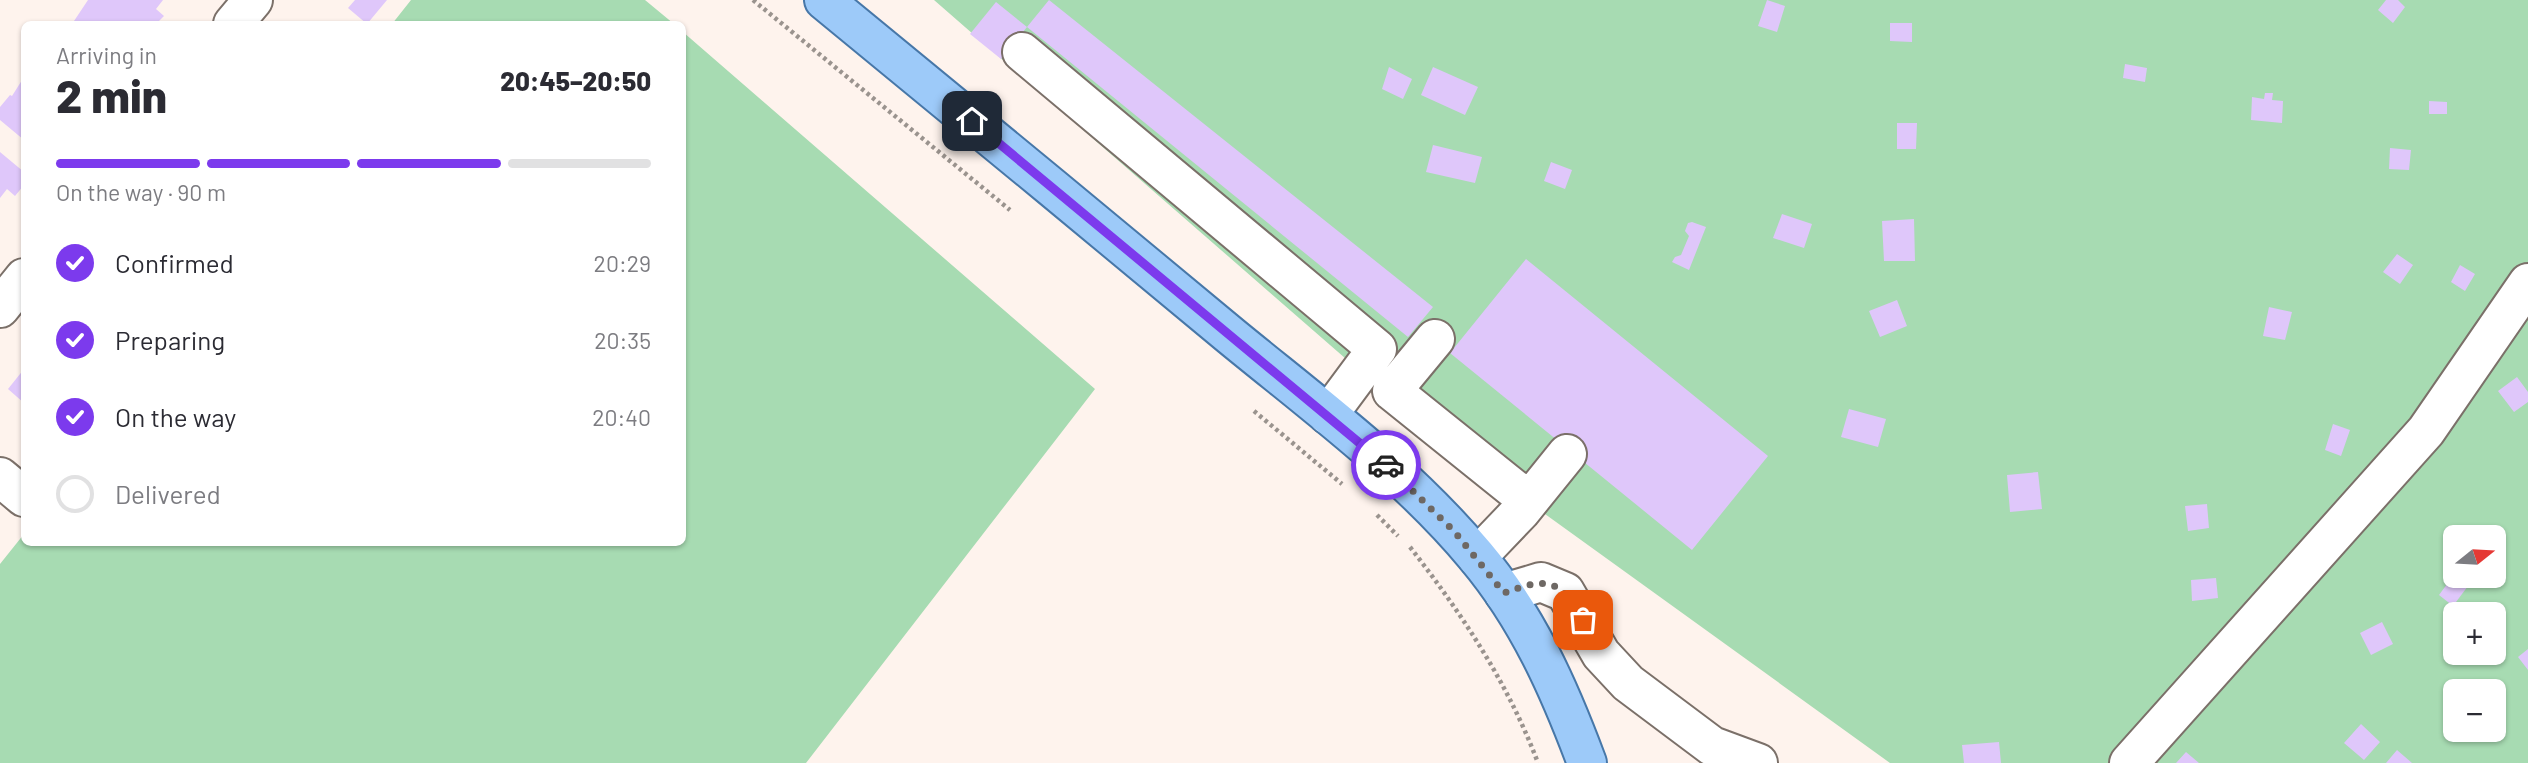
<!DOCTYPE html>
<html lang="en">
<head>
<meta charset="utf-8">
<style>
  body { margin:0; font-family:Barlow,sans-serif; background:#f2f2f3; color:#2b2b33; height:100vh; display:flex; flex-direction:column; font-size:26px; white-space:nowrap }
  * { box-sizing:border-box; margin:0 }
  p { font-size:23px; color:#7c7c81 }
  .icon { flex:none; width:38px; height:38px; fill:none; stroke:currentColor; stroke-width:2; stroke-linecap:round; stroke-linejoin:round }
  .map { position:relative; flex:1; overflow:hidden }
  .details { position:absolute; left:21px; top:21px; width:665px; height:525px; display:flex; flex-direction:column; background:#fff; border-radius:10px; box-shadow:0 2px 5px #0004 }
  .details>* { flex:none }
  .needle { width:46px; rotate:72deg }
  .controls { position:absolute; left:2443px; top:525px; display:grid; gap:14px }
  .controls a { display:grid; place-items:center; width:63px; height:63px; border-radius:10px; background:#fff; box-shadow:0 2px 5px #0004; font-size:35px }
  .pin { position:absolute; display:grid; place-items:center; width:60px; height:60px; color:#fff; margin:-30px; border-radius:14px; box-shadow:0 4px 10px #0006 }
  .courier { position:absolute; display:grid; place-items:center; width:70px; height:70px; margin:-35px; border:5px solid #7c3aed; border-radius:50%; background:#fff; color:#222; box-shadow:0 2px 9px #0007 }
  .overview em { font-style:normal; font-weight:800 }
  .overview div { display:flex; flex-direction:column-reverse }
  .overview { display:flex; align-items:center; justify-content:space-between; height:119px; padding:0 35px }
  h1 { font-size:46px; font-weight:800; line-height:52px }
  .bar { display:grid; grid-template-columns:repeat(4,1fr); gap:10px 7px; align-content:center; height:84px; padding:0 35px }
  .bar i { height:9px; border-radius:5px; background:#e1e1e2 }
  .bar .selected { background:#7c3aed }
  .bar p { grid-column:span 4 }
  ol { padding:0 35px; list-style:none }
  li { display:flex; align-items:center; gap:21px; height:77px }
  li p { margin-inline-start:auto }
  li .icon { padding:7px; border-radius:50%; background:#7c3aed; color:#fff; stroke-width:4 }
  li:last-child { color:#7c7c81 }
  li i { width:38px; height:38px; border:4px solid #e1e1e2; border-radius:50% }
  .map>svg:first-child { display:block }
  .green { fill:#a7dbb2; fill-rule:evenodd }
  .building { fill:#dfc7fa }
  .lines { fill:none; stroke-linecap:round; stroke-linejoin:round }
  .minor-casing { stroke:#7b7069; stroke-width:42 }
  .major-casing { stroke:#4777a8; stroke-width:42 }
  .path { stroke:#9a938e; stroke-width:4.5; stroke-dasharray:3.5 3.5; stroke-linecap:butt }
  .minor { stroke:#fff; stroke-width:38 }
  .major { stroke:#9dcaf9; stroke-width:38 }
  .done { stroke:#6e6864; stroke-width:7; stroke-dasharray:0 12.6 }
  .route { stroke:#7c3aed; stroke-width:9 }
</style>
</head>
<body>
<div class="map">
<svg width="2528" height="763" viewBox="0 0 2528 763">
  <rect width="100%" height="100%" fill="#fef3ed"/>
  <!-- green -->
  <path class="green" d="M411,0H645L674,24H392Z
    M934,0H2528V763H1890L1423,426ZM2455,537H2494V576H2455ZM2455,614H2494V653H2455ZM2455,691H2494V730H2455Z
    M683,32L1095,389L806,763H0V564L24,534V542H682Z"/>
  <!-- building -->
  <path class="building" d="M88,0H163L156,9L164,16L156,24H72Z
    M355,0H387L367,24L348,8Z
    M1049,0L1433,307L1408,337L1027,27L1001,59L970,34L996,2L1027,27Z
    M1767,0L1785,6L1777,32L1758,26Z
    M2386,0H2398L2405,7L2393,23L2378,10Z
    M1890,23H1912V42L1890,41Z
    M2125,64L2147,68L2145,82L2123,78Z
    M1389,67L1412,79L1403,99L1382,89Z
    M1433,67L1478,87L1465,115L1421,95Z
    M24,77V140L0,120V107L10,95L12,96Z
    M2265,93H2273L2272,100L2283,101L2282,123L2251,120L2252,97L2264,99Z
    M2429,101L2447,102V114H2429Z
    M1897,123H1917L1916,149H1897Z
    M1433,145L1482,157L1475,183L1426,172Z
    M2390,148L2411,150L2409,170L2389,169Z
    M0,152L24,172V185L15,196L7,189L0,198Z
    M1551,162L1572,170L1565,189L1544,181Z
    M1782,214L1812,224L1804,248L1773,238Z
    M1914,219L1915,261H1884L1882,221Z
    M1692,222L1706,227L1689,270L1672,262L1675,257L1681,255L1689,236L1685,231L1688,223Z
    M2397,254L2413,265L2400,284L2383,272Z
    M1526,259L1768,456L1692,550L1450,353Z
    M2460,265L2475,274L2465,291L2451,282Z
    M1897,300L1907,326L1880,337L1869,311Z
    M2269,307L2292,312L2285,340L2263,336Z
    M24,369V403L8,389Z
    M2517,377L2528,392V402L2514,412L2498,391Z
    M1849,409L1886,419L1878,447L1841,437Z
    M2333,424L2350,430L2341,456L2325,450Z
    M2038,472L2042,509L2010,512L2007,475Z
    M2207,504L2209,528L2188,531L2185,506Z
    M2453,576L2468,586L2453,606L2439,595Z
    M2216,578L2218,598L2192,601L2191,580Z
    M2382,622L2393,644L2371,655L2360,633Z
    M2528,649V670L2518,657Z
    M2361,724L2380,742L2364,760L2344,743Z
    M1999,742L2001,763H1964L1962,745Z
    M2397,750L2412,763H2386Z
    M2186,752L2199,763H2176Z"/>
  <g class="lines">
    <defs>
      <path id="minor" d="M233,24L253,0
        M1022,52L1377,349L1328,415
        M0,308L24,278
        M1435,339L1392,391L1529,501
        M0,477L24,497
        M1477,557L1521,511L1567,454
        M1504,593L1541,582L1565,592L1601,654L1628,683L1712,746L1758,763
        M2129,763L2426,431L2528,283"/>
      <path id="major" d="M824,0C960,112 1096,223 1231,336C1315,405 1406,472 1476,556C1528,618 1559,688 1587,763"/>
    </defs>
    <!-- minor casing -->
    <use href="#minor" class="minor-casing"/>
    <!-- major casing -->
    <use href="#major" class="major-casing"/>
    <!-- path -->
    <path class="path" d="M753,0L1010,210
      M1254,411L1342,484
      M1377,515L1398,536
      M1410,547C1462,614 1508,683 1538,763"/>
    <!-- minor -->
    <use href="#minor" class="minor"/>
    <!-- major -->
    <use href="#major" class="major"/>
  </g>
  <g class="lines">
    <!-- done -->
    <path class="done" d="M1386,465L1454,531L1504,593C1547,577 1560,578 1583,620"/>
    <!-- route -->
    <path class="route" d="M972,121L1386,465"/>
  </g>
</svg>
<div class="controls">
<a><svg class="needle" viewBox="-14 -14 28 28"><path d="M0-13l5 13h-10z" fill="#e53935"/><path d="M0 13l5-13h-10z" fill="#7c7c81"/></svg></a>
<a>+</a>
<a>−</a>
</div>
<div class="pin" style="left:1583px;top:620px;background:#ea580c"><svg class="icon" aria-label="bag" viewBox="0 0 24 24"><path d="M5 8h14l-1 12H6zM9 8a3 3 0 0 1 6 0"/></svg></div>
<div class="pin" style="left:972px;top:121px;background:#1f2937"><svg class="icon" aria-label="home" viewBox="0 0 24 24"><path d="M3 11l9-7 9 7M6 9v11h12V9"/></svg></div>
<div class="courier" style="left:1386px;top:465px"><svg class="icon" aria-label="car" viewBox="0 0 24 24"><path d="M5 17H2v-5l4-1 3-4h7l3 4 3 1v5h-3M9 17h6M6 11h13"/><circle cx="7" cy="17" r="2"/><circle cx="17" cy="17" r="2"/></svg></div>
<section class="details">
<div class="overview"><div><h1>2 min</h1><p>Arriving in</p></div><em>20:45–20:50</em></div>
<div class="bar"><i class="selected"></i><i class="selected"></i><i class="selected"></i><i></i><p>On the way · 90 m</p></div>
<ol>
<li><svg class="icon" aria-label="check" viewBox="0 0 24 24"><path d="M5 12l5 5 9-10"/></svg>Confirmed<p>20:29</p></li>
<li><svg class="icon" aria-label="check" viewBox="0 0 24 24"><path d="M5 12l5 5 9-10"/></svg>Preparing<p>20:35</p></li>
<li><svg class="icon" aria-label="check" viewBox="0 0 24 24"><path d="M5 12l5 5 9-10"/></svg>On the way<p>20:40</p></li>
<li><i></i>Delivered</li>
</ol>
</section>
</div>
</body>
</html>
